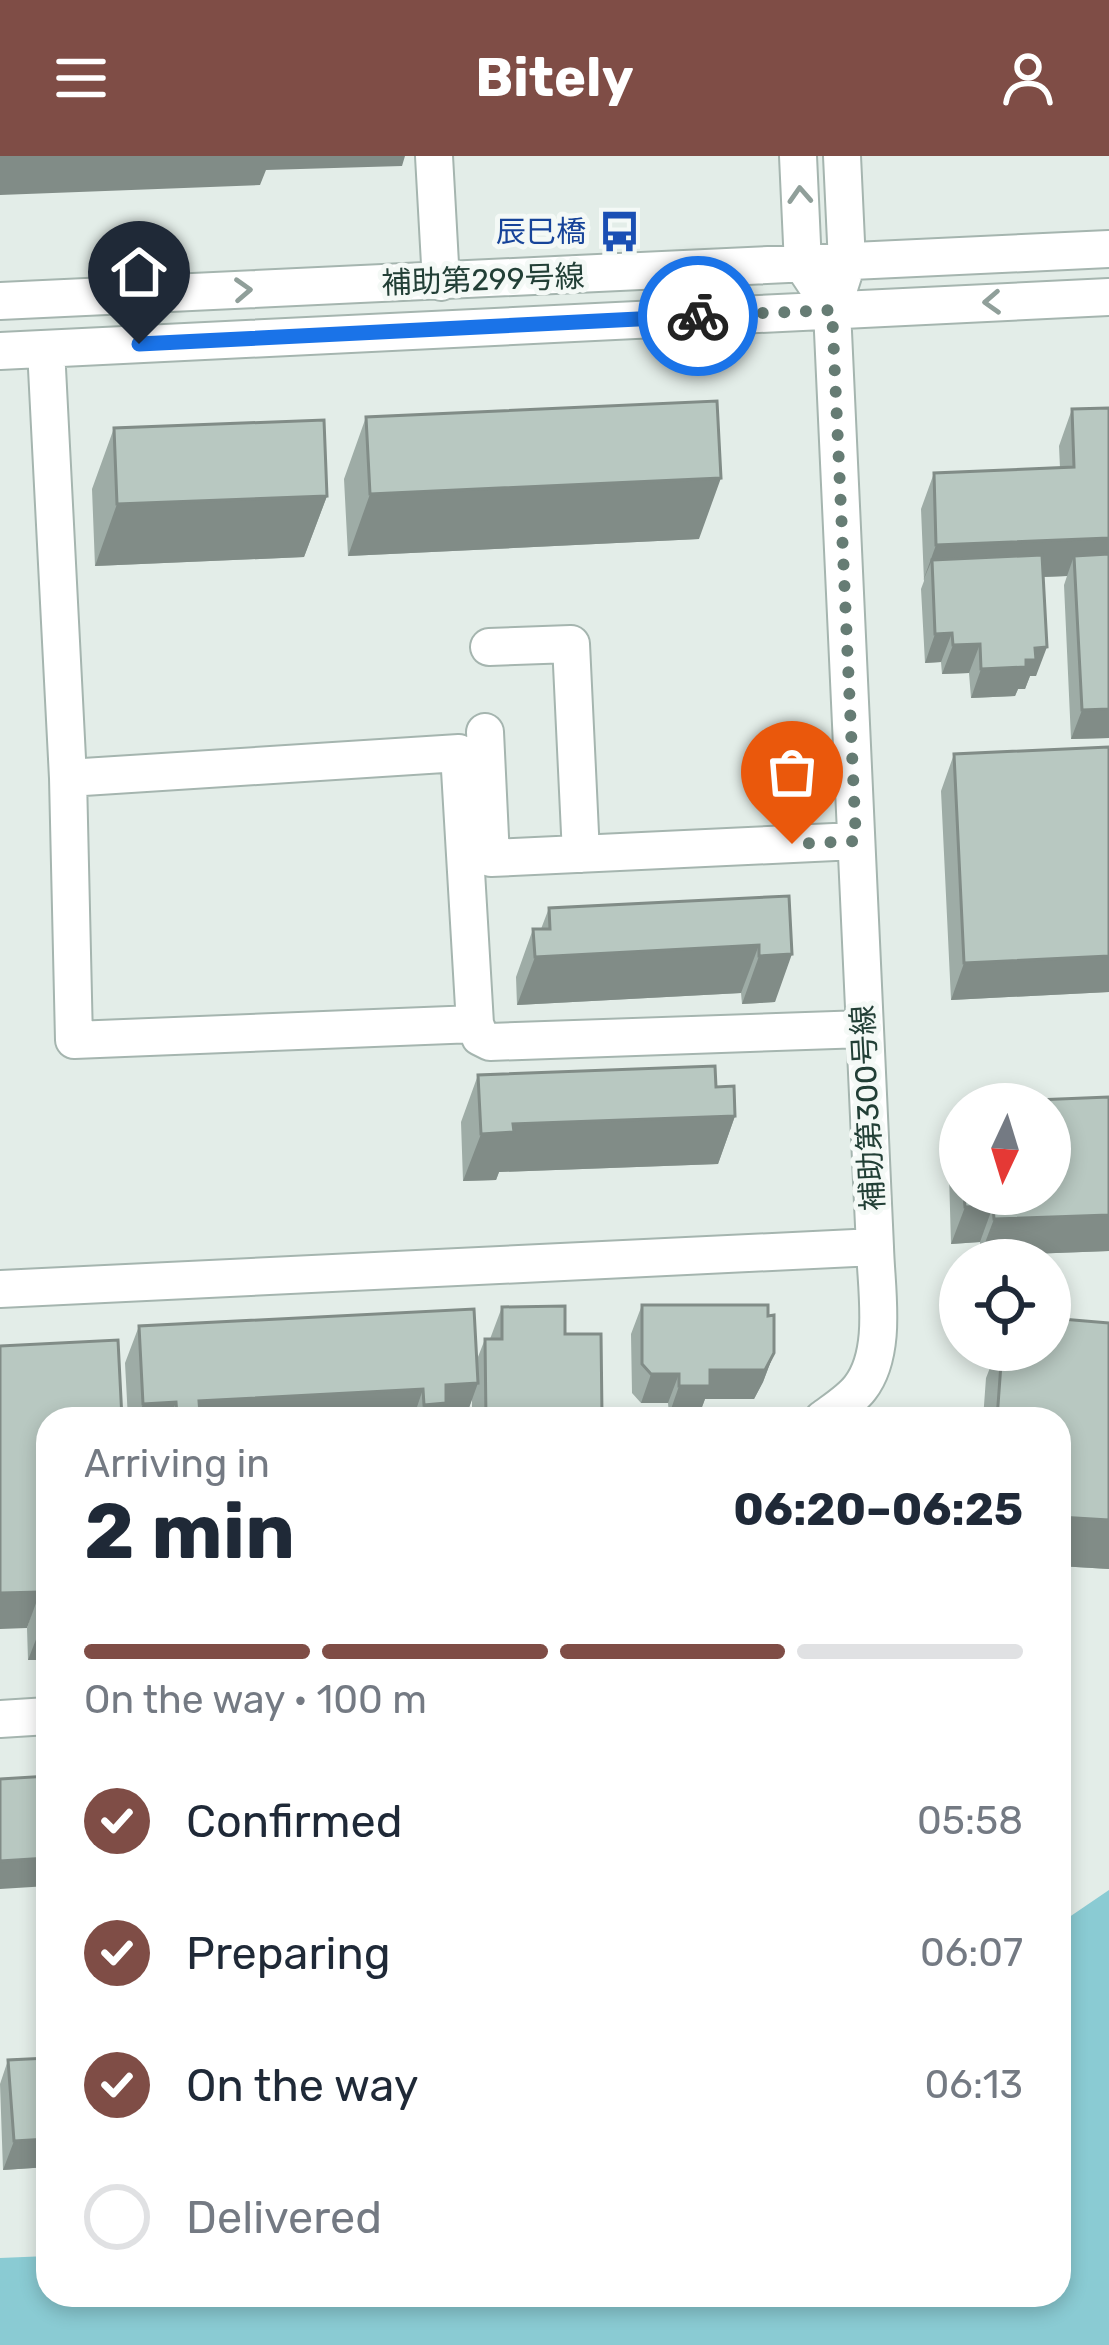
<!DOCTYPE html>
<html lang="en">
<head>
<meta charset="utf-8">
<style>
  body { margin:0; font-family:Rubik,"Noto Sans JP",sans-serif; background:#f2f2f3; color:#1f2937; height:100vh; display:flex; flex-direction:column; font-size:45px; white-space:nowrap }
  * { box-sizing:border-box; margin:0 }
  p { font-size:39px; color:#747a83 }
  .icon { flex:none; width:66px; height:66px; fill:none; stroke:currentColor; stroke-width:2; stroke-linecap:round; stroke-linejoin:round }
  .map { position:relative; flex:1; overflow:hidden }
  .details { position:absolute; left:36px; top:1251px; width:1035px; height:900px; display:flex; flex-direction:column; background:#fff; border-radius:36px; box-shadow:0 6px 18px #0003 }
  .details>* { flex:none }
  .needle { width:78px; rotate:184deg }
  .tools { position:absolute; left:939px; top:927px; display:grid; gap:24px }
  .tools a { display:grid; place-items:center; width:132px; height:132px; border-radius:50%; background:#fff; box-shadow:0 6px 18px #0003; font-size:60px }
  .pin { position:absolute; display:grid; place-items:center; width:102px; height:102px; color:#fff; margin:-123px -51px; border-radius:50% 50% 50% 0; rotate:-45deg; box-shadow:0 0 12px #0007 }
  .pin .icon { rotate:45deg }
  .courier { position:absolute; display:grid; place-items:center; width:120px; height:120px; margin:-60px; border:9px solid #1a73e8; border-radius:50%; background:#fff; color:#222; box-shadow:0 3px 15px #0007 }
  .overview em { font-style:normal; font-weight:700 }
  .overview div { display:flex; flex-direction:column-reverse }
  .overview { display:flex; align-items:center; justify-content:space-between; height:204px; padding:0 48px }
  h1 { font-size:78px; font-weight:700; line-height:90px }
  .bar { display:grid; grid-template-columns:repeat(4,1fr); gap:18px 12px; align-content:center; height:144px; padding:0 48px }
  .bar i { height:15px; border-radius:9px; background:#e0e1e3 }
  .bar .active { background:#7f4d46 }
  .bar p { grid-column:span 4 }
  ol { padding:0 48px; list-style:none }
  li { display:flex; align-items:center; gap:36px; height:132px }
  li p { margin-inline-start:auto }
  li .icon { padding:12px; border-radius:50%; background:#7f4d46; color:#fff; stroke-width:4 }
  li:last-child { color:#747a83 }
  li i { width:66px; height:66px; border:6px solid #e0e1e3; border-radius:50% }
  header { display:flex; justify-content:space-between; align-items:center; height:156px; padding:0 48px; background:#7f4d46; color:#fff; font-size:54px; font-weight:700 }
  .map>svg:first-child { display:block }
  .water { fill:#8acbd3 }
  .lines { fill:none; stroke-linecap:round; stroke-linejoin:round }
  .minor-casing { stroke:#a5b5af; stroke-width:40 }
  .minor { stroke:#fff; stroke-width:36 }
  .wall { fill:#9eaca6 }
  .shaded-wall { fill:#818c87 }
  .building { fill:#b8c8c1; stroke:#818c87; stroke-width:3 }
  .oneway { stroke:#909f9a }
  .done { stroke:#667c74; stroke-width:12; stroke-dasharray:0 21.6 }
  .route { stroke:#1a73e8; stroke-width:15 }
  .labels { text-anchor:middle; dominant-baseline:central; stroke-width:10; stroke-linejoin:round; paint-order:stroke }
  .transit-label { font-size:30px; fill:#164399; stroke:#f4f9f6; text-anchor:end }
  .street-label { font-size:30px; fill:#223f36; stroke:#f4f9f6 }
</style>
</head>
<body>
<header><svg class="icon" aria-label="menu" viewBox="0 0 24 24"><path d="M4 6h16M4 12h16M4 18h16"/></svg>Bitely<svg class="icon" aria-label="person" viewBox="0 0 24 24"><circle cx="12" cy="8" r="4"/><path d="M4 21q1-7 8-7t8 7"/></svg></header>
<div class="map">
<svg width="1109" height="2189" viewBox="0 0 1109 2189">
  <rect width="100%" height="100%" fill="#e3ede8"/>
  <!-- water -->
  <path class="water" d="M1109,1734V2189H0V2102L48,2100V2139H1059V1768Z"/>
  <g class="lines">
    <defs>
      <path id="minor" d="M434,0L441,126
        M798,0L803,109L817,130
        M0,145L1109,93
        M46,193L68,622L74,884L475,868
        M0,195L1109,141
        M489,491L571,488L581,698
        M485,576L491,702L856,685
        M68,622L459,597L475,868L480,881L490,886L864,873
        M0,1133L875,1091L832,154L847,107L842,0
        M823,1263C835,1254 851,1244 860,1232C888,1196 876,1133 875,1091
        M0,1563L48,1560"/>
    </defs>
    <!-- minor casing -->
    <use href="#minor" class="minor-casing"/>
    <!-- minor -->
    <use href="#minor" class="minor"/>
  </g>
  <!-- wall -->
  <path class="wall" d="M1072,253L1109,582L1071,583L1064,429L1067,420L1044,421L1036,520H1030L1025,533H1018L1015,540L971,542L969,517L942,518L941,506L925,507L921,433L924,425L921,353L934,317L1060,312L1059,290Z
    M366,261L699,383L348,400L344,323Z
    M114,272L327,340L304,401L95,410L92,333Z
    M1109,591V836L951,844L941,635L954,598Z
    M789,740L775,846L742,848L741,837L517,849L516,821L533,773H541L549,752Z
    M478,919L716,931L735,960L718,1008L499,1016L496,1024L463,1025L461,966Z
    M1109,941V1095L980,1100V1086L951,1088L948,983L960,949V1038H1050V948L961,947Z
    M642,1149L768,1160L774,1197L763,1226L754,1243H705L699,1259H669L668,1247H641L632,1237L631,1178Z
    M502,1151L565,1178L602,1259L624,1263H472V1243L465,1263H128L125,1207L139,1170L476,1206L485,1183H490Z
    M1109,1167V1413L1059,1410V1263H983L986,1222L997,1194H1050Z
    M118,1184L48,1504H28L27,1472Z
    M48,1902V2011L3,2014L0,1928L8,1904Z"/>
  <!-- shaded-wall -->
  <path class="shaded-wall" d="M0,0H405L402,10L266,14L260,29L0,39Z
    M721,322L699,383L348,400L370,338Z
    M327,340L304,401L95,410L117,348Z
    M1109,382V418L1074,400L1067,420L933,425L932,404L923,425L936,389Z
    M952,477L941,506L925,507L935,478Z
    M980,488L969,517L942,518L953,489Z
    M1047,491L1036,520H1030L1025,533H1018L1015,540L971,542L981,513L1026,504L1035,492Z
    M1109,553V582L1071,583L1082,554Z
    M759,789L741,837L517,849L535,801Z
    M792,798L775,846L742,848L759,800Z
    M1109,800V836L951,844L964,807Z
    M735,960L718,1008L499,1016L496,1024L463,1025L481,978L513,968Z
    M993,1050L980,1086L951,1088L965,1051Z
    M1109,1059V1095L980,1100L994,1063Z
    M774,1197L763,1226L754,1243H705L699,1259H669L679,1230L710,1214Z
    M651,1218H679L668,1247H641Z
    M478,1227L465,1263H419L424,1249L446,1229Z
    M423,1233L413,1263H176L177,1259L199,1245Z
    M176,1246L170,1263H137L143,1248Z
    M1059,1361L1109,1364V1413L1059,1410Z
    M40,1436L27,1472L0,1473V1437Z
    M42,1468H48V1504H28Z
    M48,1702V1730L0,1733V1705Z
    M48,1983V2011L3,2014L14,1985Z"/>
  <!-- building -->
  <path class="building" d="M717,245L721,322L370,338L366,261Z
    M1109,252V382L936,389L934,317L1074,311L1072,253Z
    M324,264L327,340L117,348L114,272Z
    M1109,398V553L1082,554L1074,400Z
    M1042,399L1047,491L1035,492L1036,504H1026V511L981,513L980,488L953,489L952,477L935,478L932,404Z
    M1109,591V800L964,807L954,598Z
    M789,740L792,798L759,800V789L535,801L533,773H550L549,752Z
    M715,910L716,931L734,930L735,960L513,968L514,976L481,978L478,919Z
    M1109,941V1059L994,1063L993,1050L965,1051L964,1038H1050V948L961,947Z
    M642,1149H768V1160L774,1159V1197L765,1214H710V1230H679V1218H651L642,1208Z
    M565,1150V1178H601L602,1259H624V1263H486L485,1183H502V1151Z
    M474,1153L478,1227L446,1229V1247L424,1249L423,1233L199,1245L200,1258L177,1259L176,1246L143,1248L139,1170Z
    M1050,1162L1109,1167V1364L1059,1361V1263H997L1002,1194H1050Z
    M118,1184L122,1263H48V1468H42L40,1436L0,1437V1190Z
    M48,1620V1702L0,1705V1623Z
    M48,1902V1983L14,1985L8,1904Z"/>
  <!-- one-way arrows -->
  <defs><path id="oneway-chevron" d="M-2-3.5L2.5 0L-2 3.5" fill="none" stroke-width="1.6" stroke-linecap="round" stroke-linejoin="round" transform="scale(3)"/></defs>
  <g class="oneway">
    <use href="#oneway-chevron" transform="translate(800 39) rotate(-93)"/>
    <use href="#oneway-chevron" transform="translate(243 134) rotate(-3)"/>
    <use href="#oneway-chevron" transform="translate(992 146) rotate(177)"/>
  </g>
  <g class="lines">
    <!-- done -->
    <path class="done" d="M698,160L832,154L856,685L792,688"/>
    <!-- route -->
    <path class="route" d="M139,188L698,160"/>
  </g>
  <!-- icons -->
  <defs>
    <symbol id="bus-bare" viewBox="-9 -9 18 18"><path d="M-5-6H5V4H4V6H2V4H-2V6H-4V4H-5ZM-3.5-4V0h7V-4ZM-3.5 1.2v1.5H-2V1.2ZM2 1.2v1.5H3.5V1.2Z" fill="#1a4fb4" stroke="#f4f9f6" stroke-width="2.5" paint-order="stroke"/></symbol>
  </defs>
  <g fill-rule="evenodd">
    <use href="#bus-bare" x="590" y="46" width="59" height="59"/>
  </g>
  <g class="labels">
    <!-- transit labels -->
    <g class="transit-label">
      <text x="586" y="76">辰巳橋</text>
    </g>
    <!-- street labels -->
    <g class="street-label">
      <text transform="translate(483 124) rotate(-2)">補助第299号線</text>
      <text transform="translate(868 952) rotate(-93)">補助第300号線</text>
    </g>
  </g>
</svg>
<div class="tools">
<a><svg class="needle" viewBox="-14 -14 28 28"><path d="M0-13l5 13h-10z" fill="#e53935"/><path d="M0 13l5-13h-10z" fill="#747a83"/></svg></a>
<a><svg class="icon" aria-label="locate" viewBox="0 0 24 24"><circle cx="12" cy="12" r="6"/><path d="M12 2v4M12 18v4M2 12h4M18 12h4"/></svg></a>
</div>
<div class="pin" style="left:792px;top:688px;background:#ea580c"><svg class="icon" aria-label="bag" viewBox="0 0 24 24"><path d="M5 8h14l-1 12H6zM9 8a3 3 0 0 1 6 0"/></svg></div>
<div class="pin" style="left:139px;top:188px;background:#1f2937"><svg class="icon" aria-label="home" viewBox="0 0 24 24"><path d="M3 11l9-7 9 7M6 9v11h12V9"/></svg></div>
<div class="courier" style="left:698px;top:160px"><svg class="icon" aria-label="bike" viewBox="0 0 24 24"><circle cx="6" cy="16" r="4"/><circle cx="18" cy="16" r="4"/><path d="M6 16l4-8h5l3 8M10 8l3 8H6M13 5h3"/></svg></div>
<section class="details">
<div class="overview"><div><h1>2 min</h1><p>Arriving in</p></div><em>06:20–06:25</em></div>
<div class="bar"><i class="active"></i><i class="active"></i><i class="active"></i><i></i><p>On the way · 100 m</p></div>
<ol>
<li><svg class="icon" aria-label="check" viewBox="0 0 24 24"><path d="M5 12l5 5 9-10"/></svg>Confirmed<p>05:58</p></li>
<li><svg class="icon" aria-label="check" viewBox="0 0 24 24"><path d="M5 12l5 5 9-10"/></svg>Preparing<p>06:07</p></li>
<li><svg class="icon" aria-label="check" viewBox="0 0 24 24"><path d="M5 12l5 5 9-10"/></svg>On the way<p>06:13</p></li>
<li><i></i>Delivered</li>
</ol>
</section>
</div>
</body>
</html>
